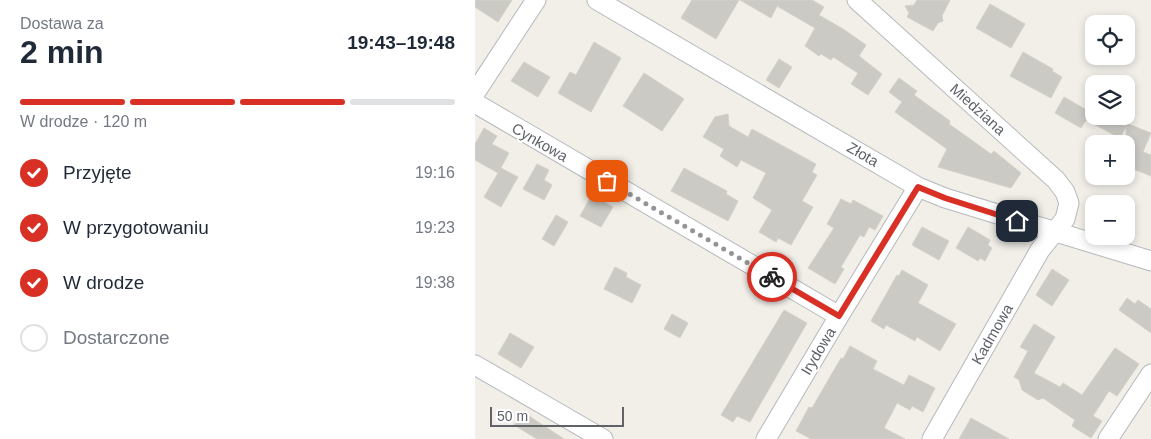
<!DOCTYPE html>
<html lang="pl">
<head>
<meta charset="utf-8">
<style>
  body { margin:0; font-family:Helvetica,sans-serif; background:#f6f6f7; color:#1f2937; height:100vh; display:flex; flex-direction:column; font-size:19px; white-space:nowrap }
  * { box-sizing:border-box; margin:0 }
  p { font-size:16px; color:#747a83 }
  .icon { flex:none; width:28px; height:28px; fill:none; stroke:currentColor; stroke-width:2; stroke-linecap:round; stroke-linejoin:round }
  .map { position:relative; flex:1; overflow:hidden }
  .drawer { display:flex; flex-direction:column; background:#fff; width:475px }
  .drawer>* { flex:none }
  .buttons { position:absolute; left:610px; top:15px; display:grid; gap:10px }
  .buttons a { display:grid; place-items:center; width:50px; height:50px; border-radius:10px; background:#fff; box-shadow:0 2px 8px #0003; font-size:25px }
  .scale { position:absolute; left:15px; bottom:12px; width:134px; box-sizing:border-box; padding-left:5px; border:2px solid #5f6368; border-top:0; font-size:14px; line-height:18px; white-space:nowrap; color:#5f6368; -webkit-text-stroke:4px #fff; paint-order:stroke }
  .pin { position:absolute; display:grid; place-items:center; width:42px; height:42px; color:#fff; margin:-21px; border-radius:10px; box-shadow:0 2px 8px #0006 }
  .courier { position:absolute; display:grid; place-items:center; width:50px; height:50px; margin:-25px; border:4px solid #d93025; border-radius:50%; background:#fff; color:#222; box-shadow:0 1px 6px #0007 }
  .summary em { font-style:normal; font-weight:800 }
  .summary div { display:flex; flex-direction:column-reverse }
  .summary { display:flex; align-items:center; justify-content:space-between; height:85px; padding:0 20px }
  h1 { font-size:32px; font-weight:800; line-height:38px }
  .bar { display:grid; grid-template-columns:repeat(4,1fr); gap:8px 5px; align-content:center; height:60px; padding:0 20px }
  .bar i { height:6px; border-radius:4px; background:#e0e1e3 }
  .bar .active { background:#d93025 }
  .bar p { grid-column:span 4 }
  ol { padding:0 20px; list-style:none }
  li { display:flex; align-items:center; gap:15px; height:55px }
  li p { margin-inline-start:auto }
  li .icon { padding:5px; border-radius:50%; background:#d93025; color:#fff; stroke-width:4 }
  li:last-child { color:#747a83 }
  li i { width:28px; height:28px; border:2px solid #e0e1e3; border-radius:50% }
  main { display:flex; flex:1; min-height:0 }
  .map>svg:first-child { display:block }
  .building { fill:#cccac5; stroke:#d6d1c6 }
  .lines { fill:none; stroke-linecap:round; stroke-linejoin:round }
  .minor-casing { stroke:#b5b8bc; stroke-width:21 }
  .minor { stroke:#fff; stroke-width:19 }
  .done { stroke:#929495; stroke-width:5; stroke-dasharray:0 9 }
  .route { stroke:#d93025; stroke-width:6 }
  .labels { text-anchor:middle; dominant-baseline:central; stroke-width:4; stroke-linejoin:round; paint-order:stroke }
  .street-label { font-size:15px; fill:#5f6368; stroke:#fff }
</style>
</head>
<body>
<main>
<section class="drawer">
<div class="summary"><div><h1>2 min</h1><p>Dostawa za</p></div><em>19:43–19:48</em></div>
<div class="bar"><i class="active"></i><i class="active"></i><i class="active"></i><i></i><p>W drodze · 120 m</p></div>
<ol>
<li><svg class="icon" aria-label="check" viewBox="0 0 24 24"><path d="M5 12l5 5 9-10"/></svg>Przyjęte<p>19:16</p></li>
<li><svg class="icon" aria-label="check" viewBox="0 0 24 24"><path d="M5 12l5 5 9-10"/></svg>W przygotowaniu<p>19:23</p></li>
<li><svg class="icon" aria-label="check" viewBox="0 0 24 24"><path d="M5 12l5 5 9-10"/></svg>W drodze<p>19:38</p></li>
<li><i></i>Dostarczone</li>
</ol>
</section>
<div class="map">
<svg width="676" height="439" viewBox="0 0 676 439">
  <rect width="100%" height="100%" fill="#f1efe8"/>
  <!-- building -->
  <path class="building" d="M0,0H37L23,22L0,7Z
    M217,0H264L241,39L206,18Z
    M265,0H337L349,7L344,15L368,29L391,45L384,56L407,74L393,95L376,84L383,73L358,57L356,60L346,54L344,56L330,46L340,28L302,6L296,18Z
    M442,0H475L467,16L468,21L463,23L458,31L432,17L434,13L430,6L439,5Z
    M515,4L550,24L536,48L501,28Z
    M119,42L146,58L116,112L83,93L95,72L101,75Z
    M548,52L578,69L577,71L587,77L576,98L535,76Z
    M304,59L317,67L304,88L291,80Z
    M49,62L75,77L63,97L36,81Z
    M169,73L209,99L187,131L148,106Z
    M424,78L442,91L439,95L475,121L474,124L516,154L519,151L546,173L536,188L463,167L472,149L420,112L427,102L414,92Z
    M589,97L615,112L613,116H634L651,126V123L676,133L668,152L676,155V176L651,166V127L645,138L611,120L606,128L580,113Z
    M253,114L254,126L273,137L277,129L341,164L337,172L342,175L327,201L338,207L316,245L303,238L301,242L284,232L297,210L278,198L291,173L266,160L262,167L245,156L249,149L228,137L240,117Z
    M9,128L22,136L17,144L34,153L23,173L0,160V144Z
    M62,164L74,170L69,180L77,185L69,200L48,189Z
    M26,168L43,177L26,207L9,197Z
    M209,168L252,191L251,194L263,201L253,221L196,191Z
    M117,195L138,207L126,227L105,216Z
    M366,199L376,204L378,200L408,216L400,230L394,227L389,237L385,235L366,267L369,269L360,284L333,268L359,228L352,224Z
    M81,215L93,222L79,246L67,239Z
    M447,227L474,241L464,260L437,245Z
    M493,227L515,240L513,245L517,248L510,261L505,258L503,261L481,248Z
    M140,267L152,273L151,277L166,285L157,303L129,289Z
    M577,269L594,280L577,306L561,295Z
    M427,270L453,285L443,303L481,324L465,351L442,337L440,341L411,325L409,329L396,321L422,275L424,276Z
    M652,298L660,304L663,300L676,309V333L644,310Z
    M309,310L332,323L275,422L262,416L258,422L246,415Z
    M197,314L213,323L205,338L189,329Z
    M559,324L580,337L559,373L585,387L588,383L607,395L640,348L664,364L642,396L634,391L618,416L627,421L616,438L597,426L600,420L568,398L563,400L547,390L544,380L539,377L553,351L545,347Z
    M35,333L59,347L46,368L23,354Z
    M375,346L402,361L398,369L429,385L434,375L460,388L448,412L437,406L435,410L422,403L409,428L430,439H336L321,431L334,407L337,408L366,358L368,359Z
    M48,412L89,439H62L39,425Z
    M496,418L534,439H484Z"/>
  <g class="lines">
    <defs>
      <path id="minor" d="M122,0L443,187L470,198L676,261
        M382,0L581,180L590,192L594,203L590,219L565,250L457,439
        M0,93L61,0
        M0,103L364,316
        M0,365L128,439
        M291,439L364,316L443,187
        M633,439L676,374"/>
    </defs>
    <!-- minor casing -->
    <use href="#minor" class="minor-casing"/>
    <!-- minor -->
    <use href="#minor" class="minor"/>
  </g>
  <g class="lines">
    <!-- done -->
    <path class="done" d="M132,181L297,277"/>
    <!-- route -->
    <path class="route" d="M297,277L364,316L443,187L470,198L542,221"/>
  </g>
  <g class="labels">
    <!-- street labels -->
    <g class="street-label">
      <text transform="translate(503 109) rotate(42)">Miedziana</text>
      <text transform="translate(65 142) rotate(30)">Cynkowa</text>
      <text transform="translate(388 154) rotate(30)">Złota</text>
      <text transform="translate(517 334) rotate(-60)">Kadmowa</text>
      <text transform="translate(343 351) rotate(-59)">Irydowa</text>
    </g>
  </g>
</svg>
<div class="buttons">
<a><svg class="icon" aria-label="locate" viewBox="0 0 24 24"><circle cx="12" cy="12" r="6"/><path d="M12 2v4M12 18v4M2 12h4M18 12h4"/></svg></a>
<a><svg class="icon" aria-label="layers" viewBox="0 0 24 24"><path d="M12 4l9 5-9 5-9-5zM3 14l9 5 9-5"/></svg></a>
<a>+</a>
<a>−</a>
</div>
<div class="scale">50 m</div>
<div class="pin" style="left:132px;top:181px;background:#ea580c"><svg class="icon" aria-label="bag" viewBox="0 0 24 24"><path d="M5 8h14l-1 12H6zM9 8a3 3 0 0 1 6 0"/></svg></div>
<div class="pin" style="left:542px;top:221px;background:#1f2937"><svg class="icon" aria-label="home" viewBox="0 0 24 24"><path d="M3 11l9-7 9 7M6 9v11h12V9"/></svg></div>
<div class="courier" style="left:297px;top:277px"><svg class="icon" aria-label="bike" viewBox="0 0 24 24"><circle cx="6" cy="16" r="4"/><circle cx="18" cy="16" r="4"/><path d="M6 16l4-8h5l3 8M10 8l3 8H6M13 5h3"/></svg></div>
</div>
</main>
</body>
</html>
